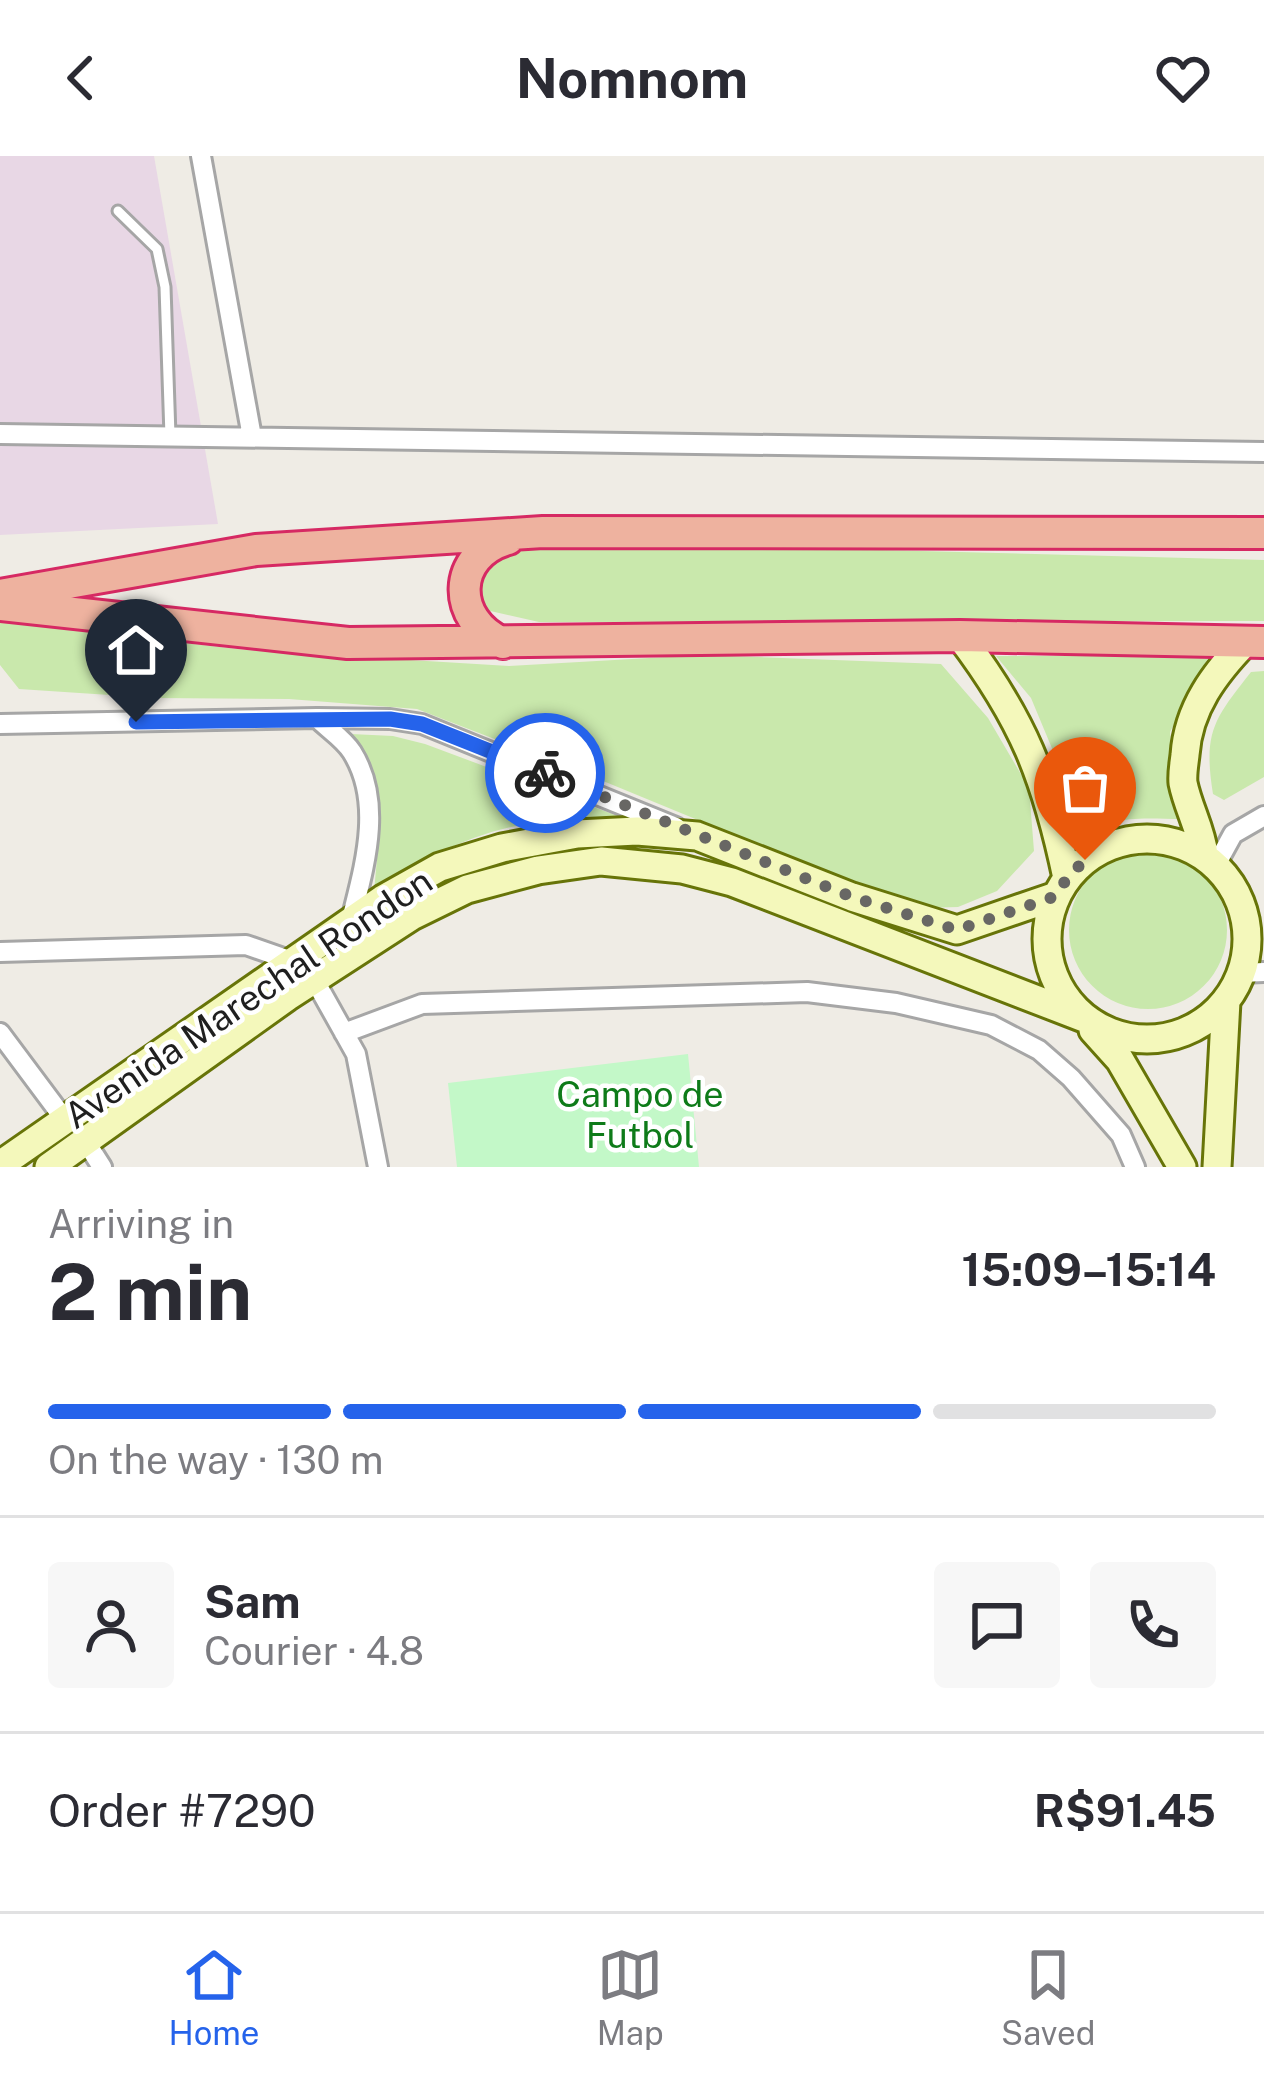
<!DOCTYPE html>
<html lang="en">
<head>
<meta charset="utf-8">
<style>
  body { margin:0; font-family:"Public Sans",sans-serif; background:#f7f7f7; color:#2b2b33; height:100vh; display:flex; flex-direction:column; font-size:45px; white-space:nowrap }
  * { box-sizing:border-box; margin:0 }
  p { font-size:39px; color:#7c7c81 }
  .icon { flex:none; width:66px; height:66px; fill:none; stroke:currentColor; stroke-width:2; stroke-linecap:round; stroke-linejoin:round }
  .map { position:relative; height:1011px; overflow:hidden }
  .sheet { display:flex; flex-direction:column; background:#fff; flex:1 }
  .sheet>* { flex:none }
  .pin { position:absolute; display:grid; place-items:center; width:102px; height:102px; color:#fff; margin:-123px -51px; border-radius:50% 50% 50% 0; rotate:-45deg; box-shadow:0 0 12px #0007 }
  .pin .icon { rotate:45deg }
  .courier { position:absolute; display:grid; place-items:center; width:120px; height:120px; margin:-60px; border:9px solid #2563eb; border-radius:50%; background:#fff; color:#222; box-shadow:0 3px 15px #0007 }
  .summary em { font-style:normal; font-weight:700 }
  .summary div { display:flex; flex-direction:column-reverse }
  .summary { display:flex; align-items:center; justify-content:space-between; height:204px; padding:0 48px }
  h1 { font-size:78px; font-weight:700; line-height:90px }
  .bar { display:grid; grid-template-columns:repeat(4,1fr); gap:18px 12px; align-content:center; height:144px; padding:0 48px }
  .bar i { height:15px; border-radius:9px; background:#e1e1e2 }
  .bar .on { background:#2563eb }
  .bar p { grid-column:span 4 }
  .line { display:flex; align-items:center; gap:30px; padding:0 48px; border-top:3px solid #e1e1e2 }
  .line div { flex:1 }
  .round { display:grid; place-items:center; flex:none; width:126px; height:126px; border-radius:12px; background:#f7f7f7 }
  header { display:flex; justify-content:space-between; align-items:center; height:156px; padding:0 48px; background:#fff; font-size:54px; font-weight:700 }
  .tab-bar { display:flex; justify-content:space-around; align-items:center; height:168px; border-top:3px solid #e1e1e2; background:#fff; font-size:33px; color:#7c7c81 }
  .tab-bar a { display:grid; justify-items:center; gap:6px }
  .tab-bar .on { color:#2563eb }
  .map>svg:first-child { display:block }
  .industrial { fill:#e8d7e5 }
  .grass { fill:#c9e8ac }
  .park { fill:#c3f8c8 }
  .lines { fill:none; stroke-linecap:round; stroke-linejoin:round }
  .service-casing { stroke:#a6a6a6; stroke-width:15 }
  .minor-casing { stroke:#a6a6a6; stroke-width:24 }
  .secondary-casing { stroke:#677408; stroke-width:33 }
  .trunk-casing { stroke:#d62963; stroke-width:36 }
  .service { stroke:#fff; stroke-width:9 }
  .minor { stroke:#fff; stroke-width:18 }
  .secondary { stroke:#f4f8bb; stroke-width:27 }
  .trunk { stroke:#eeb29f; stroke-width:30 }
  .done { stroke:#686764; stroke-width:12; stroke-dasharray:0 21.6 }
  .route { stroke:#2563eb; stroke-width:15 }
  .labels { text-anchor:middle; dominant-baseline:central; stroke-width:9; stroke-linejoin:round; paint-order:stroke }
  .street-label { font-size:36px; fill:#1f1f1f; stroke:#fff }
  .park-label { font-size:36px; fill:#0e7b19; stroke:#fff }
</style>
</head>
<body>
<header><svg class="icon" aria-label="back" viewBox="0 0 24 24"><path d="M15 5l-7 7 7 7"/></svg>Nomnom<svg class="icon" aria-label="heart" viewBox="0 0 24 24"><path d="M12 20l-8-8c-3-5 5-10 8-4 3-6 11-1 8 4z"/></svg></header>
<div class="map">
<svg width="1264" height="1011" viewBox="0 0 1264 1011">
  <rect width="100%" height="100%" fill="#efece5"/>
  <!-- industrial -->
  <path class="industrial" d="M0,0H154L218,368L0,379Z"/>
  <!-- grass -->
  <path class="grass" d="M540,391L843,393L1264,404V465L539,466L486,454L480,425L492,402Z
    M0,466L246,494L509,510L702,499L941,508L988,562L1029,632L1034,695L997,735L958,751L923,752L831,719L608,627L417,553L289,543L155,542L19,533L0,509Z
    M996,500H1209L1170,576L1175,642L1181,663C1136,662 1108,659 1069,686L1056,602L1031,542Z
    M1264,515V621L1224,644L1213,638C1203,576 1214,563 1251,516Z
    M351,578L393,580L425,588L626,663C600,664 574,663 549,665C484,671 426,699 374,736L380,669L375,622Z
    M1069 774a79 79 0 1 1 158 0a79 79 0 1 1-158 0Z"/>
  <!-- park -->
  <path class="park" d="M688,898L699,1011H457L448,927Z"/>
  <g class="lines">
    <defs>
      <path id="service" d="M118,55L157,93L165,131L170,280"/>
      <path id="minor" d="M201,0L252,281
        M0,278L1264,296
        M317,562C328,573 344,583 352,596C384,647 364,711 351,764
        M0,568L317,562L390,563L422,568L676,671
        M1216,709L1233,678L1264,660
        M0,796L246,789L292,805L314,823L356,898L378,1011
        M1241,817L1264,816
        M0,877L65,964
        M344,877L422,848L807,836L896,847L991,869L1039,894L1071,922L1121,979L1135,1011
        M86,986L102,1011"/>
      <path id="secondary" d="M960,480C1023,563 1046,621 1067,722
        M1047 783a100 100 0 1 1 200 0a100 100 0 1 1-200 0Z
        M1204,699C1201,673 1188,652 1183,627C1182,618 1184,608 1185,599C1188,552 1215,517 1246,485
        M1093,874L1120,904L1182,1011
        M0,1009L383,743L440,711L502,692L577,678L637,675L697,680L852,741L957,774L1056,740
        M49,1011L287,841L412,760L467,733L538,714L601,705L682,713L732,726L1084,862
        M1217,1011L1226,845"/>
      <path id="trunk" d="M0,439L256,394L543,376L1264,377
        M0,449L348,487L960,480L1264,486
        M503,487C451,464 451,399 508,383"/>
    </defs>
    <!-- service casing -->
    <use href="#service" class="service-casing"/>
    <!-- minor casing -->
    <use href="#minor" class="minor-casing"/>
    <!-- secondary casing -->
    <use href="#secondary" class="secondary-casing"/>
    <!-- trunk casing -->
    <use href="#trunk" class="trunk-casing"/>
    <!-- service -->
    <use href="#service" class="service"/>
    <!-- minor -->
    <use href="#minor" class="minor"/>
    <!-- secondary -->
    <use href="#secondary" class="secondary"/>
    <!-- trunk -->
    <use href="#trunk" class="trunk"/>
  </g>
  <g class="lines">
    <!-- done -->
    <path class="done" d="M545,617L852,741L957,774L1056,740L1067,722L1085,704"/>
    <!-- route -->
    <path class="route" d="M136,566L390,563L422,568L545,617"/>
  </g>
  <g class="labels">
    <!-- street labels -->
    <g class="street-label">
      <text transform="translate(248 842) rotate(-34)">Avenida Marechal Rondon</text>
    </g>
    <!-- park labels -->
    <g class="park-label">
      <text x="640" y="938">Campo de<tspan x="640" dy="41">Futbol</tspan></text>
    </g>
  </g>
</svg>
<div class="pin" style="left:1085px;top:704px;background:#ea580c"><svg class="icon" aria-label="bag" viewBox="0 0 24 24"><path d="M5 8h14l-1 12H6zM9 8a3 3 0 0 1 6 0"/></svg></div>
<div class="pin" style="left:136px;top:566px;background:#1f2937"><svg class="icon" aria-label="home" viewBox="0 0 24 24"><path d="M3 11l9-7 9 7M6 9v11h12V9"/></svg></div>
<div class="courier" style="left:545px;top:617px"><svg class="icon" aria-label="bike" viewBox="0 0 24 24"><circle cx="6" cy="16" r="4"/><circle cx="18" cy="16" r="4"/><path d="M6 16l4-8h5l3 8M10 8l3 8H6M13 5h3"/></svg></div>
</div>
<section class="sheet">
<div class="summary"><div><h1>2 min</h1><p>Arriving in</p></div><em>15:09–15:14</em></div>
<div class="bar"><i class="on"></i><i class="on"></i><i class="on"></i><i></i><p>On the way · 130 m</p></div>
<div class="line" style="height:216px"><a class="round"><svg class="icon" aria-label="person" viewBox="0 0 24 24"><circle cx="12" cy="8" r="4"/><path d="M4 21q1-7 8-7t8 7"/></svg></a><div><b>Sam</b><p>Courier · 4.8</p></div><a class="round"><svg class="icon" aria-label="chat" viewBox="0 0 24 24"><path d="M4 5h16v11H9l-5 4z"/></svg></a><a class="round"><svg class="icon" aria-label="phone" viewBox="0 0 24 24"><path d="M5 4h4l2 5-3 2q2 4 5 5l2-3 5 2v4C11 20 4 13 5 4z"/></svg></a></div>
<div class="line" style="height:156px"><div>Order #7290</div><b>R$91.45</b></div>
</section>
<nav class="tab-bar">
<a class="on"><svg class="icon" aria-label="home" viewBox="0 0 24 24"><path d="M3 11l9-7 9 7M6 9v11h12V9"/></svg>Home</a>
<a><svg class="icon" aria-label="map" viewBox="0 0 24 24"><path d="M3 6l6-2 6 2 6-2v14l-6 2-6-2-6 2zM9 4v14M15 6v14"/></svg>Map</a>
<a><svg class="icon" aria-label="saved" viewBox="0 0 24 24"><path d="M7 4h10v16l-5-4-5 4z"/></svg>Saved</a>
</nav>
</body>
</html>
